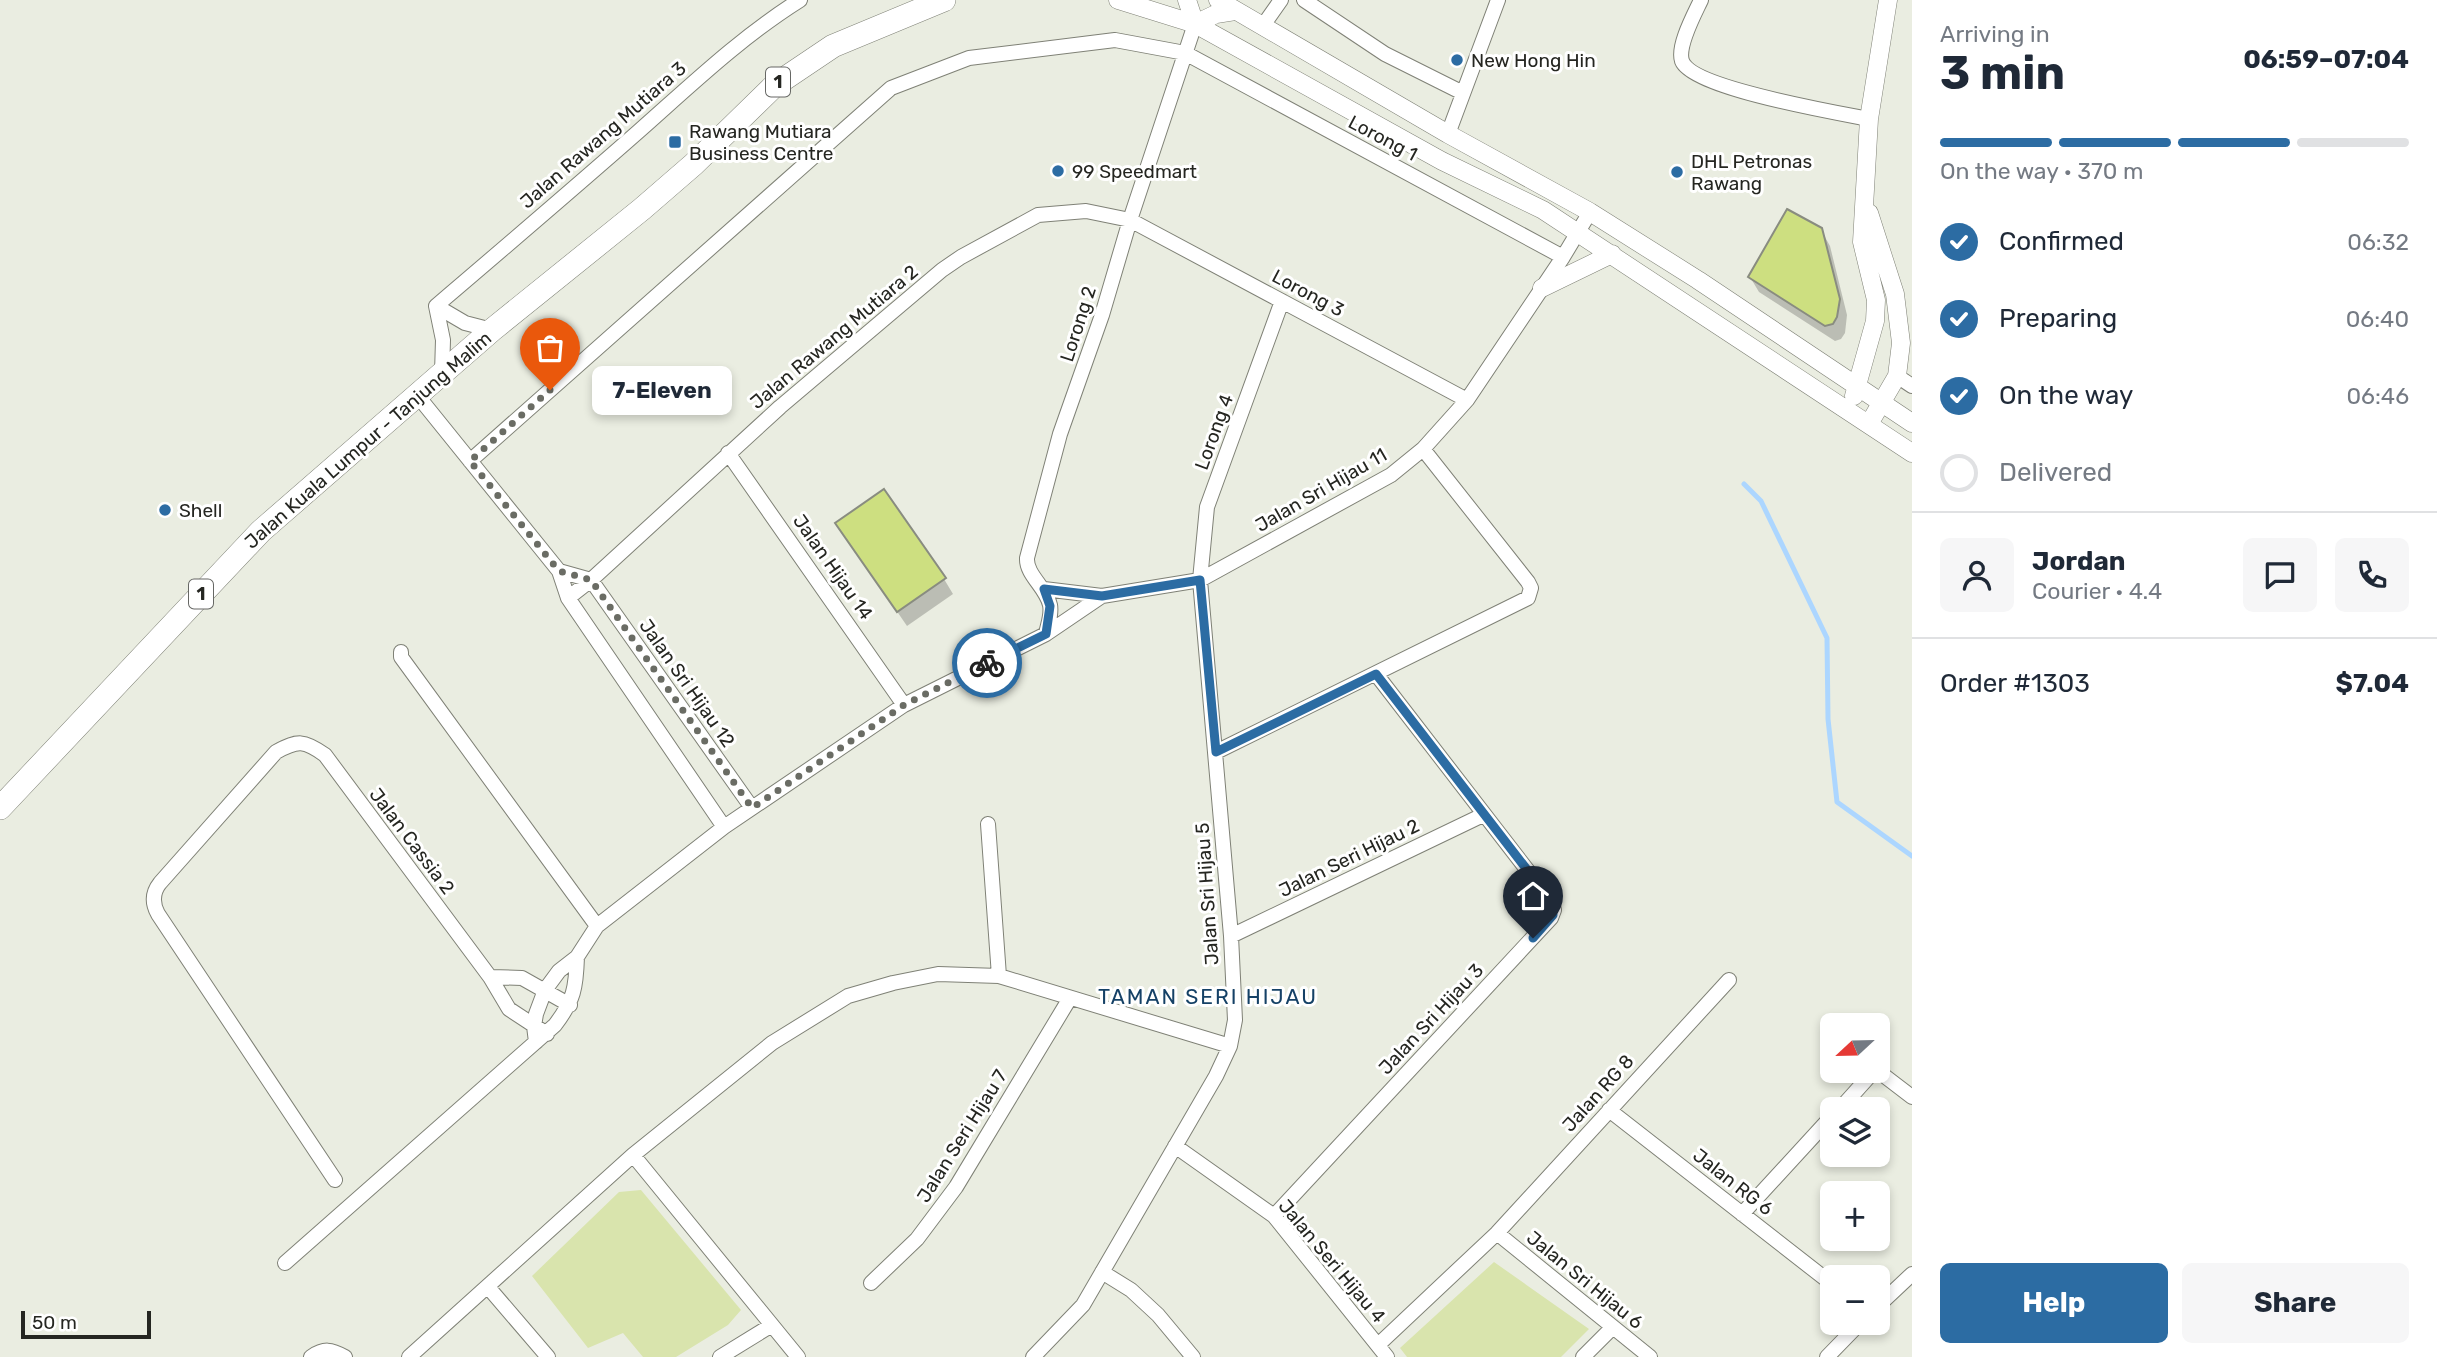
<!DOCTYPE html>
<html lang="en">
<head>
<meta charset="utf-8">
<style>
  body { margin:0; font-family:Rubik,sans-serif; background:#f6f6f7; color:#1f2937; height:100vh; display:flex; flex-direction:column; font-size:26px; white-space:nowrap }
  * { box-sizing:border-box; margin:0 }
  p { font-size:23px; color:#747a83 }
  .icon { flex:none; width:38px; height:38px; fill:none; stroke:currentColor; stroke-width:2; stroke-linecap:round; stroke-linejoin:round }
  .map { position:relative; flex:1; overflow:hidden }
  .side { display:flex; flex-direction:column; background:#fff; width:525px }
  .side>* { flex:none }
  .needle { width:46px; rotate:248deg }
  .fabs { position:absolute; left:1820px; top:1013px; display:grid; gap:14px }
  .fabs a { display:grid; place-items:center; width:70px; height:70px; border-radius:10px; background:#fff; box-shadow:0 4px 10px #0003; font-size:35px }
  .scale { position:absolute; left:21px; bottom:18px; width:130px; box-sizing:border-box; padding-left:7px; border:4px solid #252621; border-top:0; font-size:19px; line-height:24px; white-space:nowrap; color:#252621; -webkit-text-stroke:5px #fff; paint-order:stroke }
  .pin { position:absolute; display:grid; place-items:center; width:60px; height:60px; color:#fff; margin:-72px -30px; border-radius:50% 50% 50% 0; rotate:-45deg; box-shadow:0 0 7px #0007 }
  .pin .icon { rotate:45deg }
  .courier { position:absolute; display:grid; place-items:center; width:70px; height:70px; margin:-35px; border:5px solid #2c6ca3; border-radius:50%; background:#fff; color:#222; box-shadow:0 2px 9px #0007 }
  .bubble { position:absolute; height:49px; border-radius:10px; background:#fff; box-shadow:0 4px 10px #0003; font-size:23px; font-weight:700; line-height:49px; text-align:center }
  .headline em { font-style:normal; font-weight:700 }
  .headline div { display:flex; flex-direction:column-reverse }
  .headline { display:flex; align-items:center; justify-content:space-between; height:119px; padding:0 28px }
  h1 { font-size:46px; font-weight:700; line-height:52px }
  .bar { display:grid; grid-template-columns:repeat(4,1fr); gap:10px 7px; align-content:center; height:84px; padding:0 28px }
  .bar i { height:9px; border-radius:5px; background:#e0e1e3 }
  .bar .active { background:#2c6ca3 }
  .bar p { grid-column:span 4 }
  .line { display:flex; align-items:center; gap:18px; padding:0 28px; border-top:2px solid #e0e1e3 }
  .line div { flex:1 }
  .round { display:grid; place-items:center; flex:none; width:74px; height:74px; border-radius:10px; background:#f6f6f7 }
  ol { padding:0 28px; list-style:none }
  li { display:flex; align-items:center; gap:21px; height:77px }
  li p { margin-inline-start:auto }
  li .icon { padding:7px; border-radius:50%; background:#2c6ca3; color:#fff; stroke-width:4 }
  li:last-child { color:#747a83 }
  li i { width:38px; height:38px; border:4px solid #e0e1e3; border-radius:50% }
  .primary-button { display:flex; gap:14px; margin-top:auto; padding:14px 28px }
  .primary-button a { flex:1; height:80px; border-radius:10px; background:#2c6ca3; color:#fff; font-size:28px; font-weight:700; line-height:80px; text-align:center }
  .primary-button a+a { background:#f6f6f7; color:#1f2937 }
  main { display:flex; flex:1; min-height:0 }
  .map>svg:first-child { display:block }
  .green { fill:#d9e4ad }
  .shadow { fill:#0003 }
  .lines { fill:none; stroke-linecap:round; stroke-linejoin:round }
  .stream { stroke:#acd6ff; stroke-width:5 }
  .building { fill:#cddf80; stroke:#898c80; stroke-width:2 }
  .minor-casing { stroke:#7f8176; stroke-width:16 }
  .tertiary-casing { stroke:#7f8176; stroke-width:19 }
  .primary-casing { stroke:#7f8176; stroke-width:24 }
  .minor { stroke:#fff; stroke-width:14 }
  .tertiary { stroke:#fff; stroke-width:18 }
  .primary { stroke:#fff; stroke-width:23 }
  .done { stroke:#6a6c64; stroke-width:7; stroke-dasharray:0 12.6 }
  .route { stroke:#2c6ca3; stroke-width:9 }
  .poi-dot { fill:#2c6ca3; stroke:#fff; stroke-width:2.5 }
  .labels { text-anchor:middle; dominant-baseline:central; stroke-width:6; stroke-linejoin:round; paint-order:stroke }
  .shield { fill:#fff; stroke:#666764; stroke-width:2 }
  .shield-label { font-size:18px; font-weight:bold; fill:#252621 }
  .poi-label { font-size:19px; fill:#252621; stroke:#fff; text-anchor:start }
  .street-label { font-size:19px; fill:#252621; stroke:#fff }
  .neighbourhood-label { font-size:21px; letter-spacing:2px; fill:#154166; stroke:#fff }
</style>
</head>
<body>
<main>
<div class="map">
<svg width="1912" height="1357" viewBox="0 0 1912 1357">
  <rect width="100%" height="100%" fill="#eaede1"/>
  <!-- green -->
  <path class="green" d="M641,1190L741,1310L728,1325L676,1357H643L623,1333L588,1348L532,1276L619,1192Z
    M1494,1262L1589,1329L1561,1357H1407L1400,1348Z"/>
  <!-- shadow -->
  <path class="shadow" d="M1821,230L1830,246L1847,315L1845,333L1841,339L1835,341L1759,292L1750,277Z
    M837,524L944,579L953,594L907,626Z"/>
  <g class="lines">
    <!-- stream -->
    <path class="stream" d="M1744,484L1761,501L1827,638L1828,719L1837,802L1912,856"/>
  </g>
  <!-- building -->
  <path class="building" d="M1787,209L1822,228L1840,299L1837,317L1833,324L1825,326L1748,277Z
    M884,489L946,578L897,612L835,523Z"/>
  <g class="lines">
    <defs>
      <path id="minor" d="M1304,0L1385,54L1463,93
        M1701,0C1694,15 1677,46 1682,61C1692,88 1838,113 1869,119
        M1262,27L1281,0
        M1448,134L1498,0
        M436,306C504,248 572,190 639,131C691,85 741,37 800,0
        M436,306L443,340L442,373
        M436,306L465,323L492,330
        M1897,376L1912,386
        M417,395L559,571L568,598L724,827
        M728,453L904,705
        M470,461L891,88L969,58L1115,40L1185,53L1563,257
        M559,571L591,580L752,808
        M1044,589L1102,596L1200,580L1391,475L1423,449L1467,400L1563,257L1590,212
        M568,598L591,580L780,407L942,270L961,257L1038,215L1086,211L1130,220L1467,400
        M1046,634C1048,624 1052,614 1050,605C1046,587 1026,575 1027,558L1060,434L1102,315L1130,220L1195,24
        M401,652V657L597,926
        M1216,752L1528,598L1531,588L1528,582L1423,449
        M988,824L999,976
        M1231,936L1483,815
        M490,977L522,978L570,1005
        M536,1042L534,1026L536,1014L545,990L559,971L577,957L597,926L724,827L904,705L1046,634L1102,596
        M1878,1071L1912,1097
        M1609,1110L1832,1284
        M1839,1110L1874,1071
        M1175,1146L1274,1216L1387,1357
        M633,1155L798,1357
        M335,1180L158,914C152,903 152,893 160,883L276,752C298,740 304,740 325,755L490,977L509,1009L547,1034
        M1742,1214L1832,1116
        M1274,1216L1551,918L1554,910L1552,902L1376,674
        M1497,1233L1650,1357
        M285,1263L555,1025C574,1000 576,988 577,957
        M1102,1272L1131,1290L1158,1315L1193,1357
        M871,1283L917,1239L956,1187L1070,998
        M488,1287L548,1357
        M1878,1306L1912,1274
        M1378,1345L1497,1233L1729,980
        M311,1357C324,1348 331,1349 345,1357
        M409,1357L633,1155L772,1043L848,996L893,983L938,974L999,976L1230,1046
        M720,1357L772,1325
        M1033,1357L1083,1305L1216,1076L1230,1046L1235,1020L1231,936L1200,580L1207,507L1282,301
        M1583,1357L1613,1327
        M1827,1357L1860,1323"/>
      <path id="tertiary" d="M1118,0L1195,24L1442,161L1543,210L1912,453
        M1187,0L1195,24
        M1218,0L1448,134L1590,212L1698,280L1912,423
        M1195,24L1216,14L1235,11
        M1869,213L1895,294L1901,343L1897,376L1869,424
        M1542,288L1612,254
        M1854,396L1875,321L1876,300L1862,242L1869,119L1888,0"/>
      <path id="primary" d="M0,808L261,531L492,330L642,209L694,164L775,85L833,46L944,0"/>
    </defs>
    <!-- minor casing -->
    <use href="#minor" class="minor-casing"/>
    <!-- tertiary casing -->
    <use href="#tertiary" class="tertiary-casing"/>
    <!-- primary casing -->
    <use href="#primary" class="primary-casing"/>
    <!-- minor -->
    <use href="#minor" class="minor"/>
    <!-- tertiary -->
    <use href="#tertiary" class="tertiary"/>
    <!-- primary -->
    <use href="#primary" class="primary"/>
  </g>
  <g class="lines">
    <!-- done -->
    <path class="done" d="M550,390L470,461L559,571L591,580L752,808L904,705L987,663"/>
    <!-- route -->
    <path class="route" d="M987,663L1046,634L1050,606L1044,589L1102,596L1200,580L1216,752L1376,674L1552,902L1553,915L1533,938"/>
  </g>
  <!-- markers -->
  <g class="poi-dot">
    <circle cx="1457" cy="60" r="7"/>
    <rect x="668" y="135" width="14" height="14" rx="3.5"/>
    <circle cx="1058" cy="171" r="7"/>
    <circle cx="1677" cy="172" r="7"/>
    <circle cx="165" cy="510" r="7"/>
  </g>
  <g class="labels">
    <!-- shield labels -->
    <g class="shield">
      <rect x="766" y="67.5" width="24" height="29" rx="5"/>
      <rect x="189" y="579.5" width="24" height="29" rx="5"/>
    </g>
    <g class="shield-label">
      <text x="778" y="82">1</text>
      <text x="201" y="594">1</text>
    </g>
    <!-- poi labels -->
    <g class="poi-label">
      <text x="1471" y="60">New Hong Hin</text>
      <text x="689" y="131">Rawang Mutiara<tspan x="689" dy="22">Business Centre</tspan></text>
      <text x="1691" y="161">DHL Petronas<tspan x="1691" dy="22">Rawang</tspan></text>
      <text x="1072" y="171">99 Speedmart</text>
      <text x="179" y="510">Shell</text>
    </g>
    <!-- street labels -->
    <g class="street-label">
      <text transform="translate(603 135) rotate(-41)">Jalan Rawang Mutiara 3</text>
      <text transform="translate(1383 138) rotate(28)">Lorong 1</text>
      <text transform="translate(1308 293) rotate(28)">Lorong 3</text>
      <text transform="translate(1078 324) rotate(-72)">Lorong 2</text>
      <text transform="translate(834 337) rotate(-40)">Jalan Rawang Mutiara 2</text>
      <text transform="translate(1214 432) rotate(-70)">Lorong 4</text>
      <text transform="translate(368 440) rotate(-41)">Jalan Kuala Lumpur - Tanjung Malim</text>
      <text transform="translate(1321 490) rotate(-30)">Jalan Sri Hijau 11</text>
      <text transform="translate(833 567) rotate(55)">Jalan Hijau 14</text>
      <text transform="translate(687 683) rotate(55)">Jalan Sri Hijau 12</text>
      <text transform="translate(412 841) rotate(53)">Jalan Cassia 2</text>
      <text transform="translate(1349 858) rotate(-26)">Jalan Seri Hijau 2</text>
      <text transform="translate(1207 894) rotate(-94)">Jalan Sri Hijau 5</text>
      <text transform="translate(1431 1019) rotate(-47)">Jalan Sri Hijau 3</text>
      <text transform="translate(1598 1093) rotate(-48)">Jalan RG 8</text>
      <text transform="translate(962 1136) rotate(-58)">Jalan Seri Hijau 7</text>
      <text transform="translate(1733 1182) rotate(38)">Jalan RG 6</text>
      <text transform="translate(1332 1261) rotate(50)">Jalan Seri Hijau 4</text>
      <text transform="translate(1585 1280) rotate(39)">Jalan Sri Hijau 6</text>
    </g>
    <!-- neighbourhood labels -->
    <g class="neighbourhood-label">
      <text x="1208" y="996">TAMAN SERI HIJAU</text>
    </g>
  </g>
</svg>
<div class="fabs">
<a><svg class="needle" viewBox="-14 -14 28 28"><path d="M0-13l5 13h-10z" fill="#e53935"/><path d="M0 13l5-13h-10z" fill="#747a83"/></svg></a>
<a><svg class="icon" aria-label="layers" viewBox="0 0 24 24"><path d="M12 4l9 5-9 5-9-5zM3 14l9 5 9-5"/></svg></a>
<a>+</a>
<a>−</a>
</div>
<div class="scale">50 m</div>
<div class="pin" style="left:550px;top:390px;background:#ea580c"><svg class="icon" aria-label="bag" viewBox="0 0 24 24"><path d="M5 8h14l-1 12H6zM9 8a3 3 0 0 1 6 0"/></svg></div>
<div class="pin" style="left:1533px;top:938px;background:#1f2937"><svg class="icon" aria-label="home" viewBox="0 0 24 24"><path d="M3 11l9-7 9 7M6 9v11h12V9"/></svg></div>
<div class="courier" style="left:987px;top:663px"><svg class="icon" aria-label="bike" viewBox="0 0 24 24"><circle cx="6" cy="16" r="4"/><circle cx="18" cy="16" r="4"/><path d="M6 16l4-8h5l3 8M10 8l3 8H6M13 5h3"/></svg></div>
<div class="bubble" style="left:592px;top:366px;width:140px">7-Eleven</div>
</div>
<section class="side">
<div class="headline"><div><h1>3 min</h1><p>Arriving in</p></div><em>06:59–07:04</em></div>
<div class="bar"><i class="active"></i><i class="active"></i><i class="active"></i><i></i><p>On the way · 370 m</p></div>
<ol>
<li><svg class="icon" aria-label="check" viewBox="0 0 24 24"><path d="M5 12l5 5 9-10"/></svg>Confirmed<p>06:32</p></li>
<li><svg class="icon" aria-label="check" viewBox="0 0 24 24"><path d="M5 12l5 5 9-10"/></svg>Preparing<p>06:40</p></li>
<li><svg class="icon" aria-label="check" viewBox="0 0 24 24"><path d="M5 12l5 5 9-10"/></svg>On the way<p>06:46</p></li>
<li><i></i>Delivered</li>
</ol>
<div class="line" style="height:126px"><a class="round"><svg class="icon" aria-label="person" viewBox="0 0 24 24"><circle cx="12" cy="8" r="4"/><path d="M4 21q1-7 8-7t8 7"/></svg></a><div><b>Jordan</b><p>Courier · 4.4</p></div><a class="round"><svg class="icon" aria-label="chat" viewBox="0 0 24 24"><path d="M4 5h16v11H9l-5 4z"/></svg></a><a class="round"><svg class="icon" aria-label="phone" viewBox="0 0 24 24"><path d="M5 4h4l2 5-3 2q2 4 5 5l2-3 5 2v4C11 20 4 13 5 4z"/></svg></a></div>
<div class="line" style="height:91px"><div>Order #1303</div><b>$7.04</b></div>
<div class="primary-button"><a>Help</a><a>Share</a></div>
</section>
</main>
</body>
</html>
